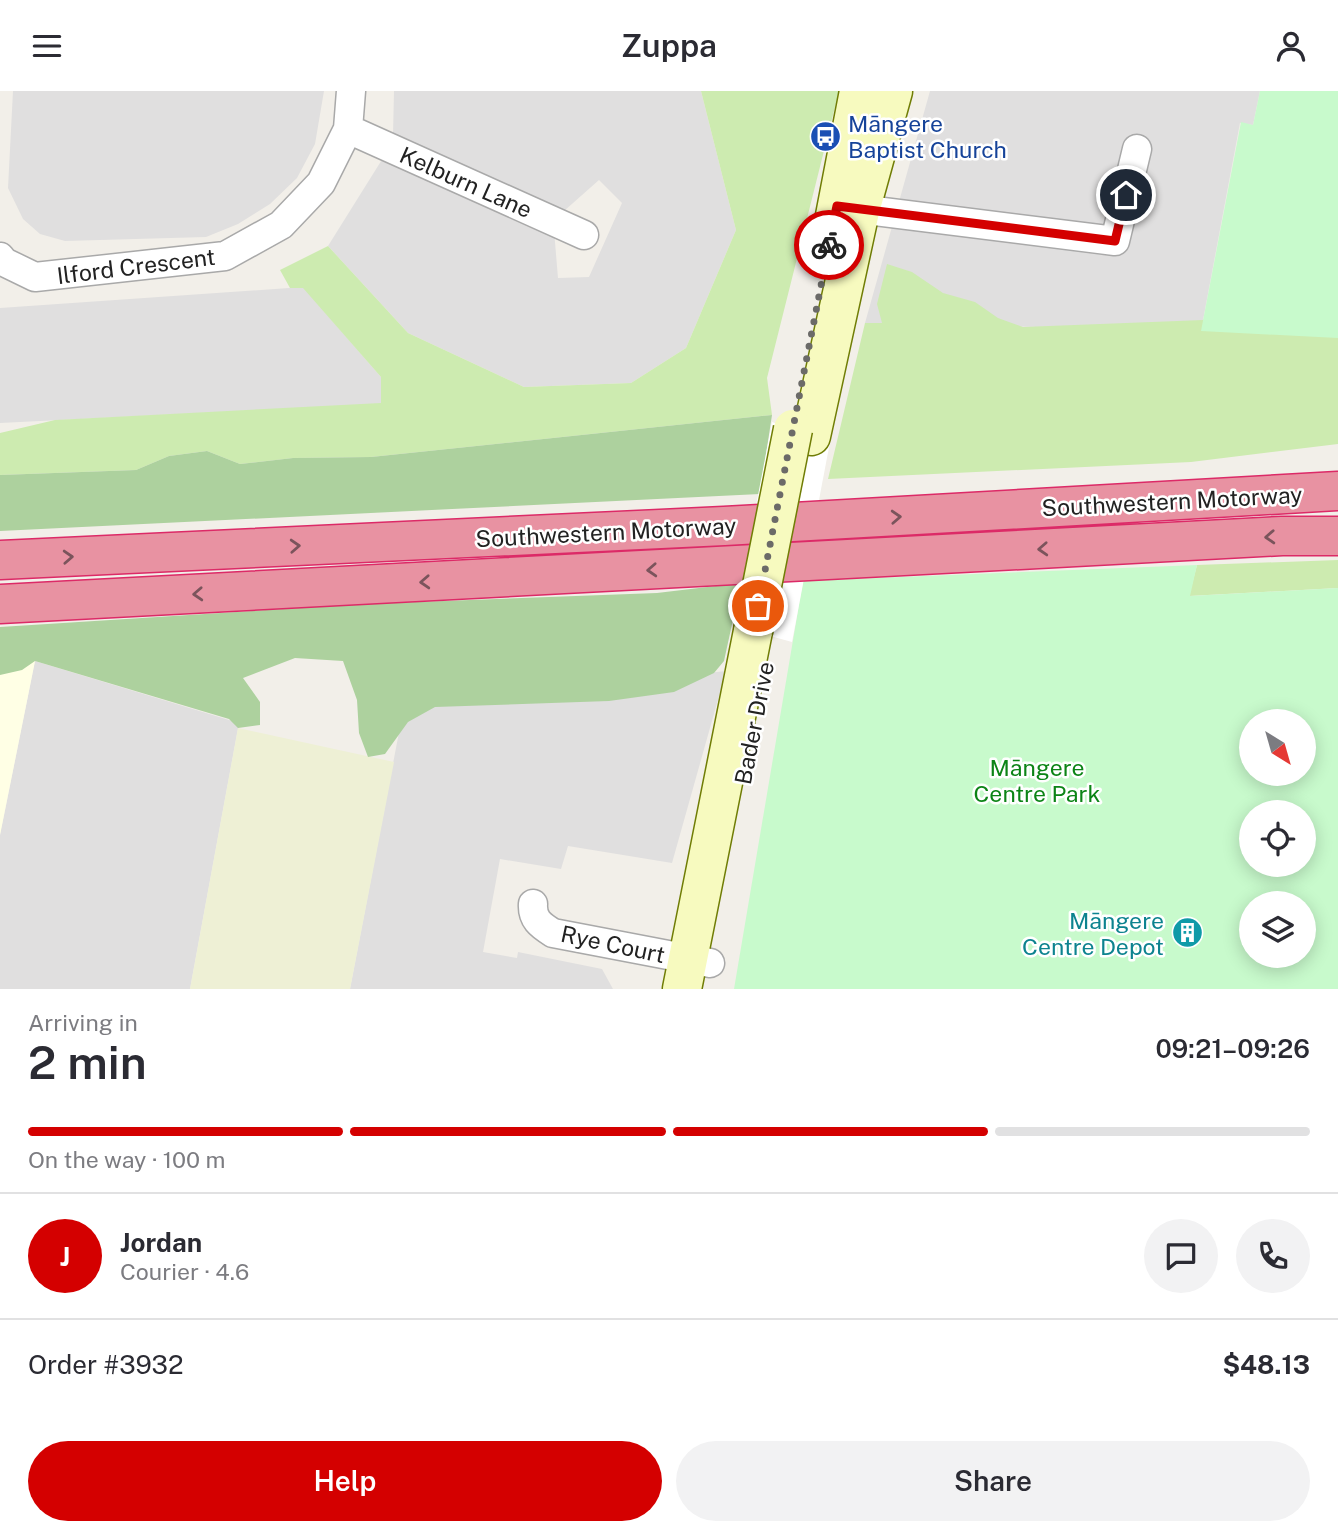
<!DOCTYPE html>
<html lang="en">
<head>
<meta charset="utf-8">
<style>
  body { margin:0; font-family:"Public Sans",sans-serif; background:#f2f2f3; color:#2b2b33; height:100vh; display:flex; flex-direction:column; font-size:26px; white-space:nowrap }
  * { box-sizing:border-box; margin:0 }
  p { font-size:23px; color:#7c7c81 }
  .icon { flex:none; width:38px; height:38px; fill:none; stroke:currentColor; stroke-width:2; stroke-linecap:round; stroke-linejoin:round }
  .map { position:relative; height:898px; overflow:hidden }
  .details { display:flex; flex-direction:column; background:#fff; flex:1 }
  .details>* { flex:none }
  .needle { width:46px; rotate:143deg }
  .controls { position:absolute; left:1239px; top:618px; display:grid; gap:14px }
  .controls a { display:grid; place-items:center; width:77px; height:77px; border-radius:50%; background:#fff; box-shadow:0 4px 18px #0003; font-size:35px }
  .pin { position:absolute; display:grid; place-items:center; width:60px; height:60px; color:#fff; margin:-30px; border:4px solid #fff; border-radius:50%; box-shadow:0 2px 7px #0007 }
  .courier { position:absolute; display:grid; place-items:center; width:70px; height:70px; margin:-35px; border:5px solid #d40000; border-radius:50%; background:#fff; color:#222; box-shadow:0 2px 9px #0007 }
  .summary em { font-style:normal; font-weight:600 }
  .summary div { display:flex; flex-direction:column-reverse }
  .summary { display:flex; align-items:center; justify-content:space-between; height:119px; padding:0 28px }
  h1 { font-size:46px; font-weight:600; line-height:52px }
  .bar { display:grid; grid-template-columns:repeat(4,1fr); gap:10px 7px; align-content:center; height:84px; padding:0 28px }
  .bar i { height:9px; border-radius:5px; background:#e1e1e2 }
  .bar .active { background:#d40000 }
  .bar p { grid-column:span 4 }
  .line { display:flex; align-items:center; gap:18px; padding:0 28px; border-top:2px solid #e1e1e2 }
  .line div { flex:1 }
  .round { display:grid; place-items:center; flex:none; width:74px; height:74px; border-radius:37px; background:#f2f2f3 }
  .cta { display:flex; gap:14px; margin-top:auto; padding:14px 28px }
  .cta a { flex:1; height:80px; border-radius:42px; background:#d40000; color:#fff; font-size:28px; font-weight:600; line-height:80px; text-align:center }
  .cta a+a { background:#f2f2f3; color:#2b2b33 }
  header { display:flex; justify-content:space-between; align-items:center; height:91px; padding:0 28px; background:#fff; font-size:32px; font-weight:600 }
  .map>svg:first-child { display:block }
  .residential { fill:#e0dfdf }
  .education { fill:#ffffe5 }
  .farmland { fill:#eef0d5 }
  .grass { fill:#cdebb0 }
  .forest { fill:#add19e }
  .park { fill:#c8facc; fill-rule:evenodd }
  .pier { fill:#fff }
  .lines { fill:none; stroke-linecap:round; stroke-linejoin:round }
  .street-casing { stroke:#a9a9a9; stroke-width:31 }
  .secondary-casing { stroke:#707d05; stroke-width:41 }
  .highway-casing { stroke:#dc2a67; stroke-width:41 }
  .street { stroke:#fff; stroke-width:28 }
  .secondary { stroke:#f7fabf; stroke-width:38 }
  .highway { stroke:#e892a2; stroke-width:38 }
  .secondary-bridge-casing { stroke:#707d05; stroke-width:41; stroke-linecap:butt }
  .secondary-bridge { stroke:#f7fabf; stroke-width:38 }
  .oneway { stroke:#7b545c }
  .done { stroke:#6b6a68; stroke-width:7; stroke-dasharray:0 12.6 }
  .route { stroke:#d40000; stroke-width:9 }
  .labels { text-anchor:middle; dominant-baseline:central; stroke-width:5; stroke-linejoin:round; paint-order:stroke }
  .transit-label { font-size:23px; fill:#164399; stroke:#fff; text-anchor:start }
  .street-label { font-size:23px; fill:#222; stroke:#fff }
  .park-label { font-size:23px; fill:#0c8416; stroke:#fff }
  .culture-label { font-size:23px; fill:#0d838f; stroke:#fff; text-anchor:end }
</style>
</head>
<body>
<header><svg class="icon" aria-label="menu" viewBox="0 0 24 24"><path d="M4 6h16M4 12h16M4 18h16"/></svg>Zuppa<svg class="icon" aria-label="person" viewBox="0 0 24 24"><circle cx="12" cy="8" r="4"/><path d="M4 21q1-7 8-7t8 7"/></svg></header>
<div class="map">
<svg width="1338" height="898" viewBox="0 0 1338 898">
  <rect width="100%" height="100%" fill="#f2efe9"/>
  <!-- residential -->
  <path class="residential" d="M13,0H324L315,53L297,87L270,113L238,133L206,146L65,150L40,143L23,128L8,97Z
    M394,0H701L736,139L686,257L631,292L524,296L408,242L328,155L383,67L554,139L558,187L589,186L622,112L599,89L564,120L393,44Z
    M930,0H1260L1253,34L1240,32L1201,240L865,232Z
    M303,196L381,286V313L0,332V217Z
    M35,570L239,632L190,898H0V744Z
    M726,580L672,772L568,755L561,778L500,768L483,861L517,867L518,861L602,878L613,898H350L404,615Z"/>
  <!-- education -->
  <path class="education" d="M35,570L0,744V573Z"/>
  <!-- farmland -->
  <path class="farmland" d="M238,637L394,671L350,898H190Z"/>
  <!-- grass -->
  <path class="grass" d="M701,0H839L767,287L772,324L371,366L293,367L240,373L207,360L169,365L136,379L0,384V342L55,329L381,312V286L303,197H290L280,179L328,155L408,242L524,296L631,292L686,257L736,139Z
    M887,173L912,181L943,202L975,211L998,227L1023,236L1203,229L1230,213L1338,200V353L1191,371L828,388L865,232H882L877,213Z
    M1338,469V497L1189,505L1197,474Z"/>
  <!-- forest -->
  <path class="forest" d="M772,324L760,403L0,440V384L136,379L169,365L207,360L240,373L293,367L371,366Z
    M741,492L724,570L714,582L674,601L609,610L435,616L408,631L385,663L368,666L359,642L357,609L343,570L295,567L243,587L260,611V634L238,637L229,628L35,570L22,579L0,584V536L362,513L657,502Z"/>
  <!-- park -->
  <path class="park" d="M1260,0H1338V247L1201,240L1241,31L1253,34Z
    M1197,474L1190,505L1338,497V898H734L803,490ZM1251,630H1304V682H1251ZM1251,721H1304V774H1251ZM1251,812H1304V864H1251Z"/>
  <!-- pier -->
  <path class="pier" d="M772,331L830,351L792,551L733,535Z"/>
  <g class="lines">
    <defs>
      <path id="street" d="M348,38L584,144
        M843,116L1115,150L1137,58
        M0,166L4,171L35,186L225,165L281,134L321,92L348,38L351,0
        M533,813C532,828 540,834 553,842L710,872"/>
      <path id="secondary" d="M834,130L859,0
        M811,345L860,120L893,0
        M682,898L753,540"/>
      <path id="highway" d="M0,469L724,435L1338,400
        M0,513L1282,445H1338"/>
    </defs>
    <!-- street casing -->
    <use href="#street" class="street-casing"/>
    <!-- secondary casing -->
    <use href="#secondary" class="secondary-casing"/>
    <!-- highway casing -->
    <use href="#highway" class="highway-casing"/>
    <!-- street -->
    <use href="#street" class="street"/>
    <!-- secondary -->
    <use href="#secondary" class="secondary"/>
    <!-- highway -->
    <use href="#highway" class="highway"/>
    <defs>
      <path id="secondary-bridge" d="M753,540L793,338"/>
    </defs>
    <!-- secondary-bridge casing -->
    <use href="#secondary-bridge" class="secondary-bridge-casing"/>
    <!-- secondary-bridge -->
    <use href="#secondary-bridge" class="secondary-bridge"/>
  </g>
  <!-- one-way arrows -->
  <defs><path id="oneway-chevron" d="M-2-3.5L2.5 0L-2 3.5" fill="none" stroke-width="1.6" stroke-linecap="round" stroke-linejoin="round" transform="scale(1.75)"/></defs>
  <g class="oneway">
    <use href="#oneway-chevron" transform="translate(896 426) rotate(-3)"/>
    <use href="#oneway-chevron" transform="translate(1270 446) rotate(177)"/>
    <use href="#oneway-chevron" transform="translate(295 455) rotate(-3)"/>
    <use href="#oneway-chevron" transform="translate(1043 458) rotate(177)"/>
    <use href="#oneway-chevron" transform="translate(68 466) rotate(-3)"/>
    <use href="#oneway-chevron" transform="translate(652 479) rotate(177)"/>
    <use href="#oneway-chevron" transform="translate(425 491) rotate(177)"/>
    <use href="#oneway-chevron" transform="translate(198 503) rotate(177)"/>
  </g>
  <g class="lines">
    <!-- done -->
    <path class="done" d="M758,515L829,154"/>
    <!-- route -->
    <path class="route" d="M829,154L837,115L1115,150L1126,104"/>
  </g>
  <!-- icons -->
  <defs>
    <symbol id="bus-disc" viewBox="-11 -11 22 22"><circle r="9.5" fill="#1a4fb4" stroke="#fff"/><path d="M-5-6H5V4H4V6H2V4H-2V6H-4V4H-5ZM-3.5-4V0h7V-4ZM-3.5 1.2v1.5H-2V1.2ZM2 1.2v1.5H3.5V1.2Z" fill="#fff"/></symbol>
    <symbol id="building-disc" viewBox="-11 -11 22 22"><circle r="9.5" fill="#0f9aa8" stroke="#fff"/><path d="M-4-6H4V6H1V3H-1V6H-4ZM-2.5-4.3h1.7v1.8h-1.7ZM.8-4.3h1.7v1.8H.8ZM-2.5-1h1.7V.8h-1.7ZM.8-1h1.7V.8H.8Z" fill="#fff"/></symbol>
  </defs>
  <g fill-rule="evenodd">
    <use href="#bus-disc" x="808" y="28" width="35" height="35"/>
    <use href="#building-disc" x="1170" y="824" width="35" height="35"/>
  </g>
  <g class="labels">
    <!-- transit labels -->
    <g class="transit-label">
      <text x="848" y="32">Māngere<tspan x="848" dy="26">Baptist Church</tspan></text>
    </g>
    <!-- street labels -->
    <g class="street-label">
      <text transform="translate(466 91) rotate(24)">Kelburn Lane</text>
      <text transform="translate(136 175) rotate(-7)">Ilford Crescent</text>
      <text transform="translate(1172 410) rotate(-3)">Southwestern Motorway</text>
      <text transform="translate(606 441) rotate(-3)">Southwestern Motorway</text>
      <text transform="translate(754 632) rotate(-79)">Bader Drive</text>
      <text transform="translate(613 853) rotate(12)">Rye Court</text>
    </g>
    <!-- park labels -->
    <g class="park-label">
      <text x="1037" y="676">Māngere<tspan x="1037" dy="26">Centre Park</tspan></text>
    </g>
    <!-- culture labels -->
    <g class="culture-label">
      <text x="1164" y="829">Māngere<tspan x="1164" dy="26">Centre Depot</tspan></text>
    </g>
  </g>
</svg>
<div class="controls">
<a><svg class="needle" viewBox="-14 -14 28 28"><path d="M0-13l5 13h-10z" fill="#e53935"/><path d="M0 13l5-13h-10z" fill="#7c7c81"/></svg></a>
<a><svg class="icon" aria-label="locate" viewBox="0 0 24 24"><circle cx="12" cy="12" r="6"/><path d="M12 2v4M12 18v4M2 12h4M18 12h4"/></svg></a>
<a><svg class="icon" aria-label="layers" viewBox="0 0 24 24"><path d="M12 4l9 5-9 5-9-5zM3 14l9 5 9-5"/></svg></a>
</div>
<div class="pin" style="left:758px;top:515px;background:#ea580c"><svg class="icon" aria-label="bag" viewBox="0 0 24 24"><path d="M5 8h14l-1 12H6zM9 8a3 3 0 0 1 6 0"/></svg></div>
<div class="pin" style="left:1126px;top:104px;background:#1f2937"><svg class="icon" aria-label="home" viewBox="0 0 24 24"><path d="M3 11l9-7 9 7M6 9v11h12V9"/></svg></div>
<div class="courier" style="left:829px;top:154px"><svg class="icon" aria-label="bike" viewBox="0 0 24 24"><circle cx="6" cy="16" r="4"/><circle cx="18" cy="16" r="4"/><path d="M6 16l4-8h5l3 8M10 8l3 8H6M13 5h3"/></svg></div>
</div>
<section class="details">
<div class="summary"><div><h1>2 min</h1><p>Arriving in</p></div><em>09:21–09:26</em></div>
<div class="bar"><i class="active"></i><i class="active"></i><i class="active"></i><i></i><p>On the way · 100 m</p></div>
<div class="line" style="height:126px"><b class="round" style="background:#d40000;color:#fff">J</b><div><b>Jordan</b><p>Courier · 4.6</p></div><a class="round"><svg class="icon" aria-label="chat" viewBox="0 0 24 24"><path d="M4 5h16v11H9l-5 4z"/></svg></a><a class="round"><svg class="icon" aria-label="phone" viewBox="0 0 24 24"><path d="M5 4h4l2 5-3 2q2 4 5 5l2-3 5 2v4C11 20 4 13 5 4z"/></svg></a></div>
<div class="line" style="height:91px"><div>Order #3932</div><b>$48.13</b></div>
<div class="cta"><a>Help</a><a>Share</a></div>
</section>
</body>
</html>
